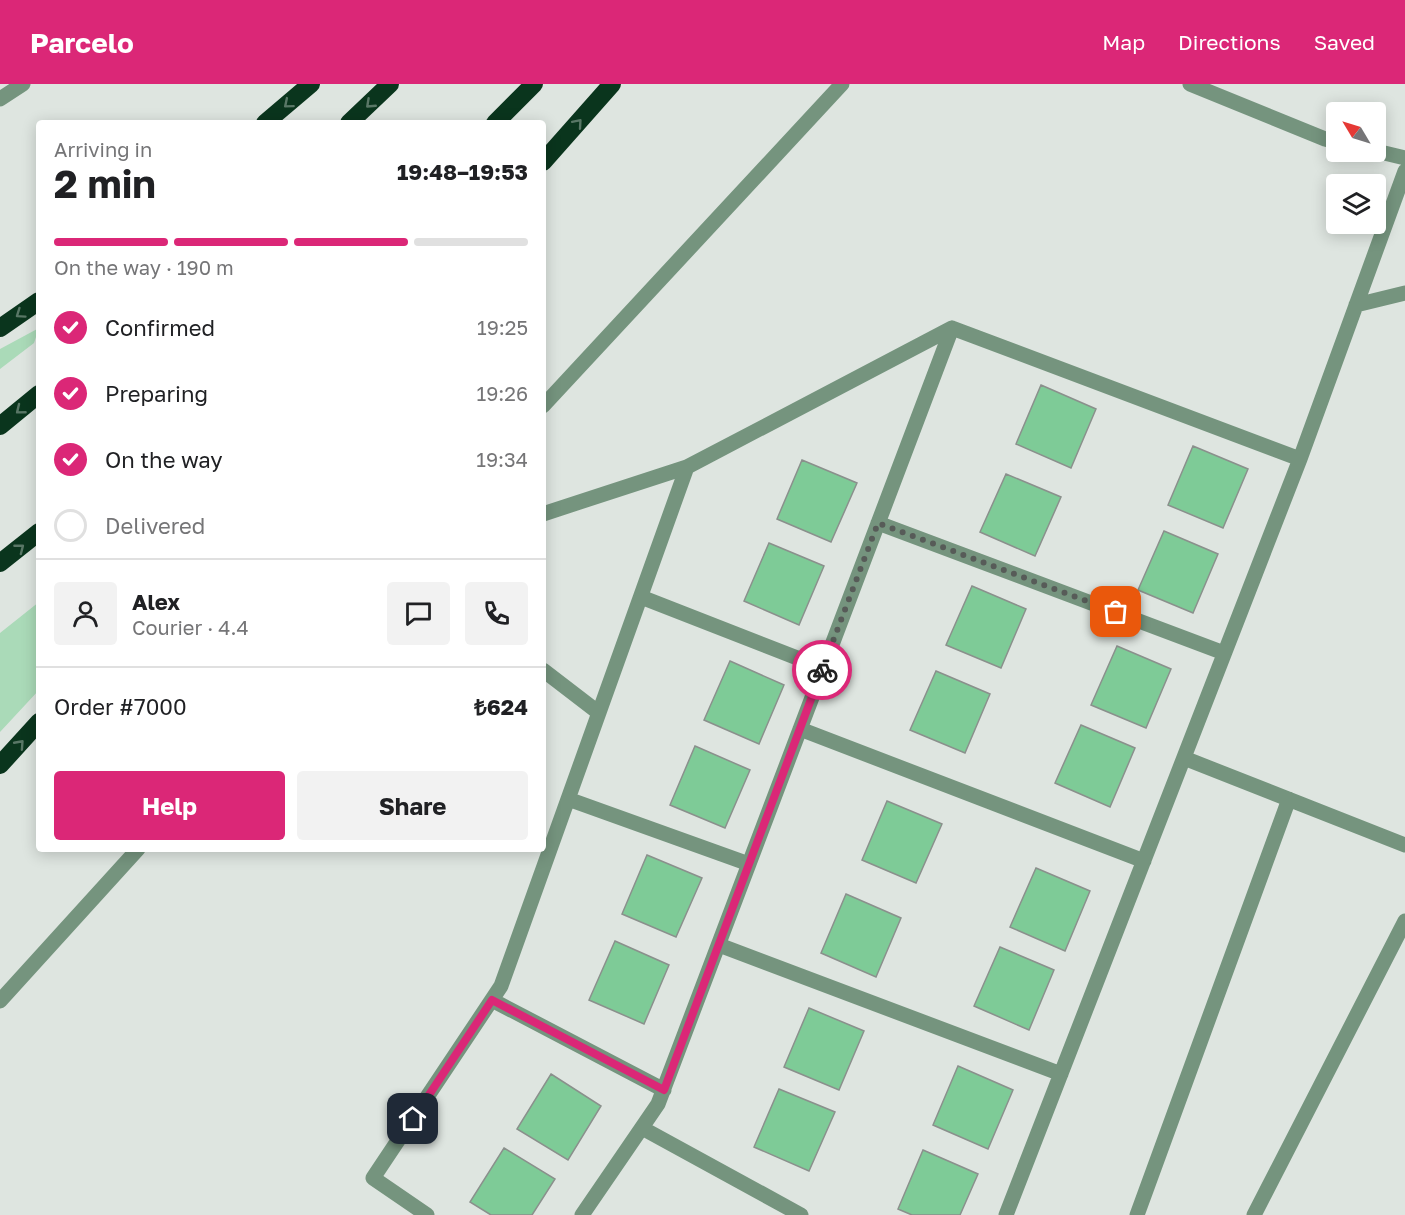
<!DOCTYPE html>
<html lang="en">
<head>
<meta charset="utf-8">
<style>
  body { margin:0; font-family:"Golos Text",sans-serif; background:#f2f2f2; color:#202124; height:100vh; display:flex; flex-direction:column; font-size:22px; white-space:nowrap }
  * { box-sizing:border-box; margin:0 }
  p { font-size:20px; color:#757577 }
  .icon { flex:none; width:33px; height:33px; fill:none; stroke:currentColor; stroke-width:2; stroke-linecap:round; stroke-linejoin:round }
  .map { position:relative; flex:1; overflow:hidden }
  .side { position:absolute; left:36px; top:36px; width:510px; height:732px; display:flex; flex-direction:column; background:#fff; border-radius:6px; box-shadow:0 3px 15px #0003 }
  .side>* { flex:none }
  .needle { width:39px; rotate:308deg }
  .fabs { position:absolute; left:1326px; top:18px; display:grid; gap:12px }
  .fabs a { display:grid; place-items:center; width:60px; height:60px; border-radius:6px; background:#fff; box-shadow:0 3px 15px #0003; font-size:30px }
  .pin { position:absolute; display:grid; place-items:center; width:51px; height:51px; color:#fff; margin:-26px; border-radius:12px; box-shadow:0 3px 9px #0006 }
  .courier { position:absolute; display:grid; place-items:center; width:60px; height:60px; margin:-30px; border:4px solid #db2777; border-radius:50%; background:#fff; color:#222; box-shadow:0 2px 8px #0007 }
  .headline em { font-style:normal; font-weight:700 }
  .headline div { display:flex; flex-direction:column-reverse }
  .headline { display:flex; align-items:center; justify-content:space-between; height:102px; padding:0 18px }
  h1 { font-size:39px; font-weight:700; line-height:45px }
  .bar { display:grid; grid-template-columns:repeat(4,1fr); gap:9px 6px; align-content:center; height:72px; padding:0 18px }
  .bar i { height:8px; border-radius:4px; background:#e0e0e0 }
  .bar .on { background:#db2777 }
  .bar p { grid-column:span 4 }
  .line { display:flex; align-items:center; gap:15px; padding:0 18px; border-top:2px solid #e0e0e0 }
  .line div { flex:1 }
  .round { display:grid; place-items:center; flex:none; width:63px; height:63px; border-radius:6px; background:#f2f2f2 }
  ol { padding:0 18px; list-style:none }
  li { display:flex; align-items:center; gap:18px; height:66px }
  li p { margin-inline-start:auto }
  li .icon { padding:6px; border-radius:50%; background:#db2777; color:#fff; stroke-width:4 }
  li:last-child { color:#757577 }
  li i { width:33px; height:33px; border:3px solid #e0e0e0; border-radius:50% }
  .button { display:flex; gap:12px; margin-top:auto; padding:12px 18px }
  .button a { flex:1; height:69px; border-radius:6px; background:#db2777; color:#fff; font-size:24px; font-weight:700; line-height:69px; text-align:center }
  .button a+a { background:#f2f2f2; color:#202124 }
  header { display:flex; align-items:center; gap:36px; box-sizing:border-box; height:84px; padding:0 30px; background:#db2777; color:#fff }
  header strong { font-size:28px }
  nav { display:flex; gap:33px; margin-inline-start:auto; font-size:21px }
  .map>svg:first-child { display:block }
  .green { fill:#aadab8 }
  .building { fill:#7ecb97; stroke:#8a908c; stroke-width:1.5 }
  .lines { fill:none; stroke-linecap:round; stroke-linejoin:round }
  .minor { stroke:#75947e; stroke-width:15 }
  .motorway { stroke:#0a351d; stroke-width:18 }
  .oneway { stroke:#597766 }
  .done { stroke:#575b58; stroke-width:6; stroke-dasharray:0 10.8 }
  .route { stroke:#db2777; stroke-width:8 }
</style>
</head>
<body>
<header>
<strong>Parcelo</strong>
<nav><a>Map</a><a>Directions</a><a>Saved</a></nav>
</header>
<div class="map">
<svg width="1405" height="1131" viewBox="0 0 1405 1131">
  <rect width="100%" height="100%" fill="#dee5e0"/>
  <!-- green -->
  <path class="green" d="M39,244L34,259L0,285V265Z
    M39,518V606L0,648V549Z"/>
  <!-- building -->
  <path class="building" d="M1041,301L1096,325L1071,384L1016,360Z
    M1193,362L1248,385L1223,444L1168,421Z
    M802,376L857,399L831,458L777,435Z
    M1006,390L1061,413L1035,472L980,448Z
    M1164,447L1218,470L1193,529L1138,506Z
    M769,459L824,482L799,541L744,517Z
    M972,502L1026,525L1001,584L946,561Z
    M1117,562L1171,585L1146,644L1091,621Z
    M730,577L784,601L759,660L704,636Z
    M936,587L990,610L965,669L910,646Z
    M1081,641L1135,664L1110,723L1055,699Z
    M695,662L750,686L725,744L670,721Z
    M887,717L942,740L916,799L862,776Z
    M647,771L702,794L676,853L622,830Z
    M1036,784L1090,807L1065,867L1010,843Z
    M846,810L901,834L876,893L821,869Z
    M615,857L669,881L644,940L589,916Z
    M1000,863L1054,886L1029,946L974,922Z
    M809,924L864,947L839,1006L784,983Z
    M958,982L1013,1006L988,1065L933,1041Z
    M551,990L601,1022L568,1076L517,1045Z
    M779,1005L835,1028L809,1087L754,1063Z
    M504,1064L555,1095L532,1131H491L470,1118Z
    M923,1066L978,1090L960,1131H912L898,1125Z"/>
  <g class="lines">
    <!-- minor -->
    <path class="minor" d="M1190,0L1325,55L1336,58
      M0,15L23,0
      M1376,67L1405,74
      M1356,221L1405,209
      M543,322L842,0
      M543,430L687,383L952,244
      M878,439L1224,569
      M641,513L823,584
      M543,586L599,629
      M800,645L1144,777
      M1184,674L1405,761
      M568,715L749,780
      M719,861L1061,990
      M492,916L664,1006
      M0,917L138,765
      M642,1044L801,1131
      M427,1131L373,1094L501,902L687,383
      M582,1131L658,1020L952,244L1300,375
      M1006,1131L1300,375L1405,87
      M1137,1131L1289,715
      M1254,1131L1405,837"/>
    <!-- motorway -->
    <path class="motorway" d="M265,39L311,0
      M349,39L390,0
      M495,39L534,0
      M543,78L612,0
      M0,244L39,217
      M0,342L39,310
      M0,479L39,448
      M0,681L39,638"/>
  </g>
  <!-- one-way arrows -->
  <defs><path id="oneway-chevron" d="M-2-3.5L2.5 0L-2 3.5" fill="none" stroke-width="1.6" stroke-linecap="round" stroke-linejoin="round" transform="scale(1.5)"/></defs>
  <g class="oneway">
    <use href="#oneway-chevron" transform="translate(288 20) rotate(140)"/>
    <use href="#oneway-chevron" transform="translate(370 20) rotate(137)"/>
    <use href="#oneway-chevron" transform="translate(578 39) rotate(-49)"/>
    <use href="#oneway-chevron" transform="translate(20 230) rotate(145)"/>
    <use href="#oneway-chevron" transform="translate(20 326) rotate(141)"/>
    <use href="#oneway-chevron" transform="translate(20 464) rotate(-38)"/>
    <use href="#oneway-chevron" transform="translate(20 660) rotate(-48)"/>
  </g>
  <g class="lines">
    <!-- done -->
    <path class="done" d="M822,586L878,439L1116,528"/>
    <!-- route -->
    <path class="route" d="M413,1035L492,916L664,1006L822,586"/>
  </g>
</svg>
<div class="fabs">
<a><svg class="needle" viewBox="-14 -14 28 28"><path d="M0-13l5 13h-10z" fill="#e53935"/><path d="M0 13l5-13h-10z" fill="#757577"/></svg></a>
<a><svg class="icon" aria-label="layers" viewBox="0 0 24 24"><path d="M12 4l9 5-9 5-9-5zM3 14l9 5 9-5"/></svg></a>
</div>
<div class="pin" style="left:1116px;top:528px;background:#ea580c"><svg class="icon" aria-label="bag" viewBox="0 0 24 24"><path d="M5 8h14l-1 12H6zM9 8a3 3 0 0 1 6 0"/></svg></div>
<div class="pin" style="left:413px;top:1035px;background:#1f2937"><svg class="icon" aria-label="home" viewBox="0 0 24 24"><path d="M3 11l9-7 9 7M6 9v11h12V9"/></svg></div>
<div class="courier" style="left:822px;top:586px"><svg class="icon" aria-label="bike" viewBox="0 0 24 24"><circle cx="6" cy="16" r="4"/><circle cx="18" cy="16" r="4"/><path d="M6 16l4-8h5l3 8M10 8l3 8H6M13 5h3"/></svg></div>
<section class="side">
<div class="headline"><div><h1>2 min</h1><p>Arriving in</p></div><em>19:48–19:53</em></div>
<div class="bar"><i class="on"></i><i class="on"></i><i class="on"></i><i></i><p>On the way · 190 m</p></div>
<ol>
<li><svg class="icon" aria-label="check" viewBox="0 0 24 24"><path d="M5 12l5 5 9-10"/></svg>Confirmed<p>19:25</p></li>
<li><svg class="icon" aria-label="check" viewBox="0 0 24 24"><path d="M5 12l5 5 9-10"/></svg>Preparing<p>19:26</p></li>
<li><svg class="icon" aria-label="check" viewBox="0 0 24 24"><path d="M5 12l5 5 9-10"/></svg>On the way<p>19:34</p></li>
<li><i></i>Delivered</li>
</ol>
<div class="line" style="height:108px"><a class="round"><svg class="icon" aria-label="person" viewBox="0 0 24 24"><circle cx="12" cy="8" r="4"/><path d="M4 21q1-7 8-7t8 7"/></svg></a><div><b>Alex</b><p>Courier · 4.4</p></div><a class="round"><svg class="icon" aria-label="chat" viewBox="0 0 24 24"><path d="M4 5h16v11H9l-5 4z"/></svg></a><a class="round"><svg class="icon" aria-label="phone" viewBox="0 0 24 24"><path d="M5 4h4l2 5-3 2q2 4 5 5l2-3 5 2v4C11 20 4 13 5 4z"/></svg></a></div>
<div class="line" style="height:78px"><div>Order #7000</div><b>₺624</b></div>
<div class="button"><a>Help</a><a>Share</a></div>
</section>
</div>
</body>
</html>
